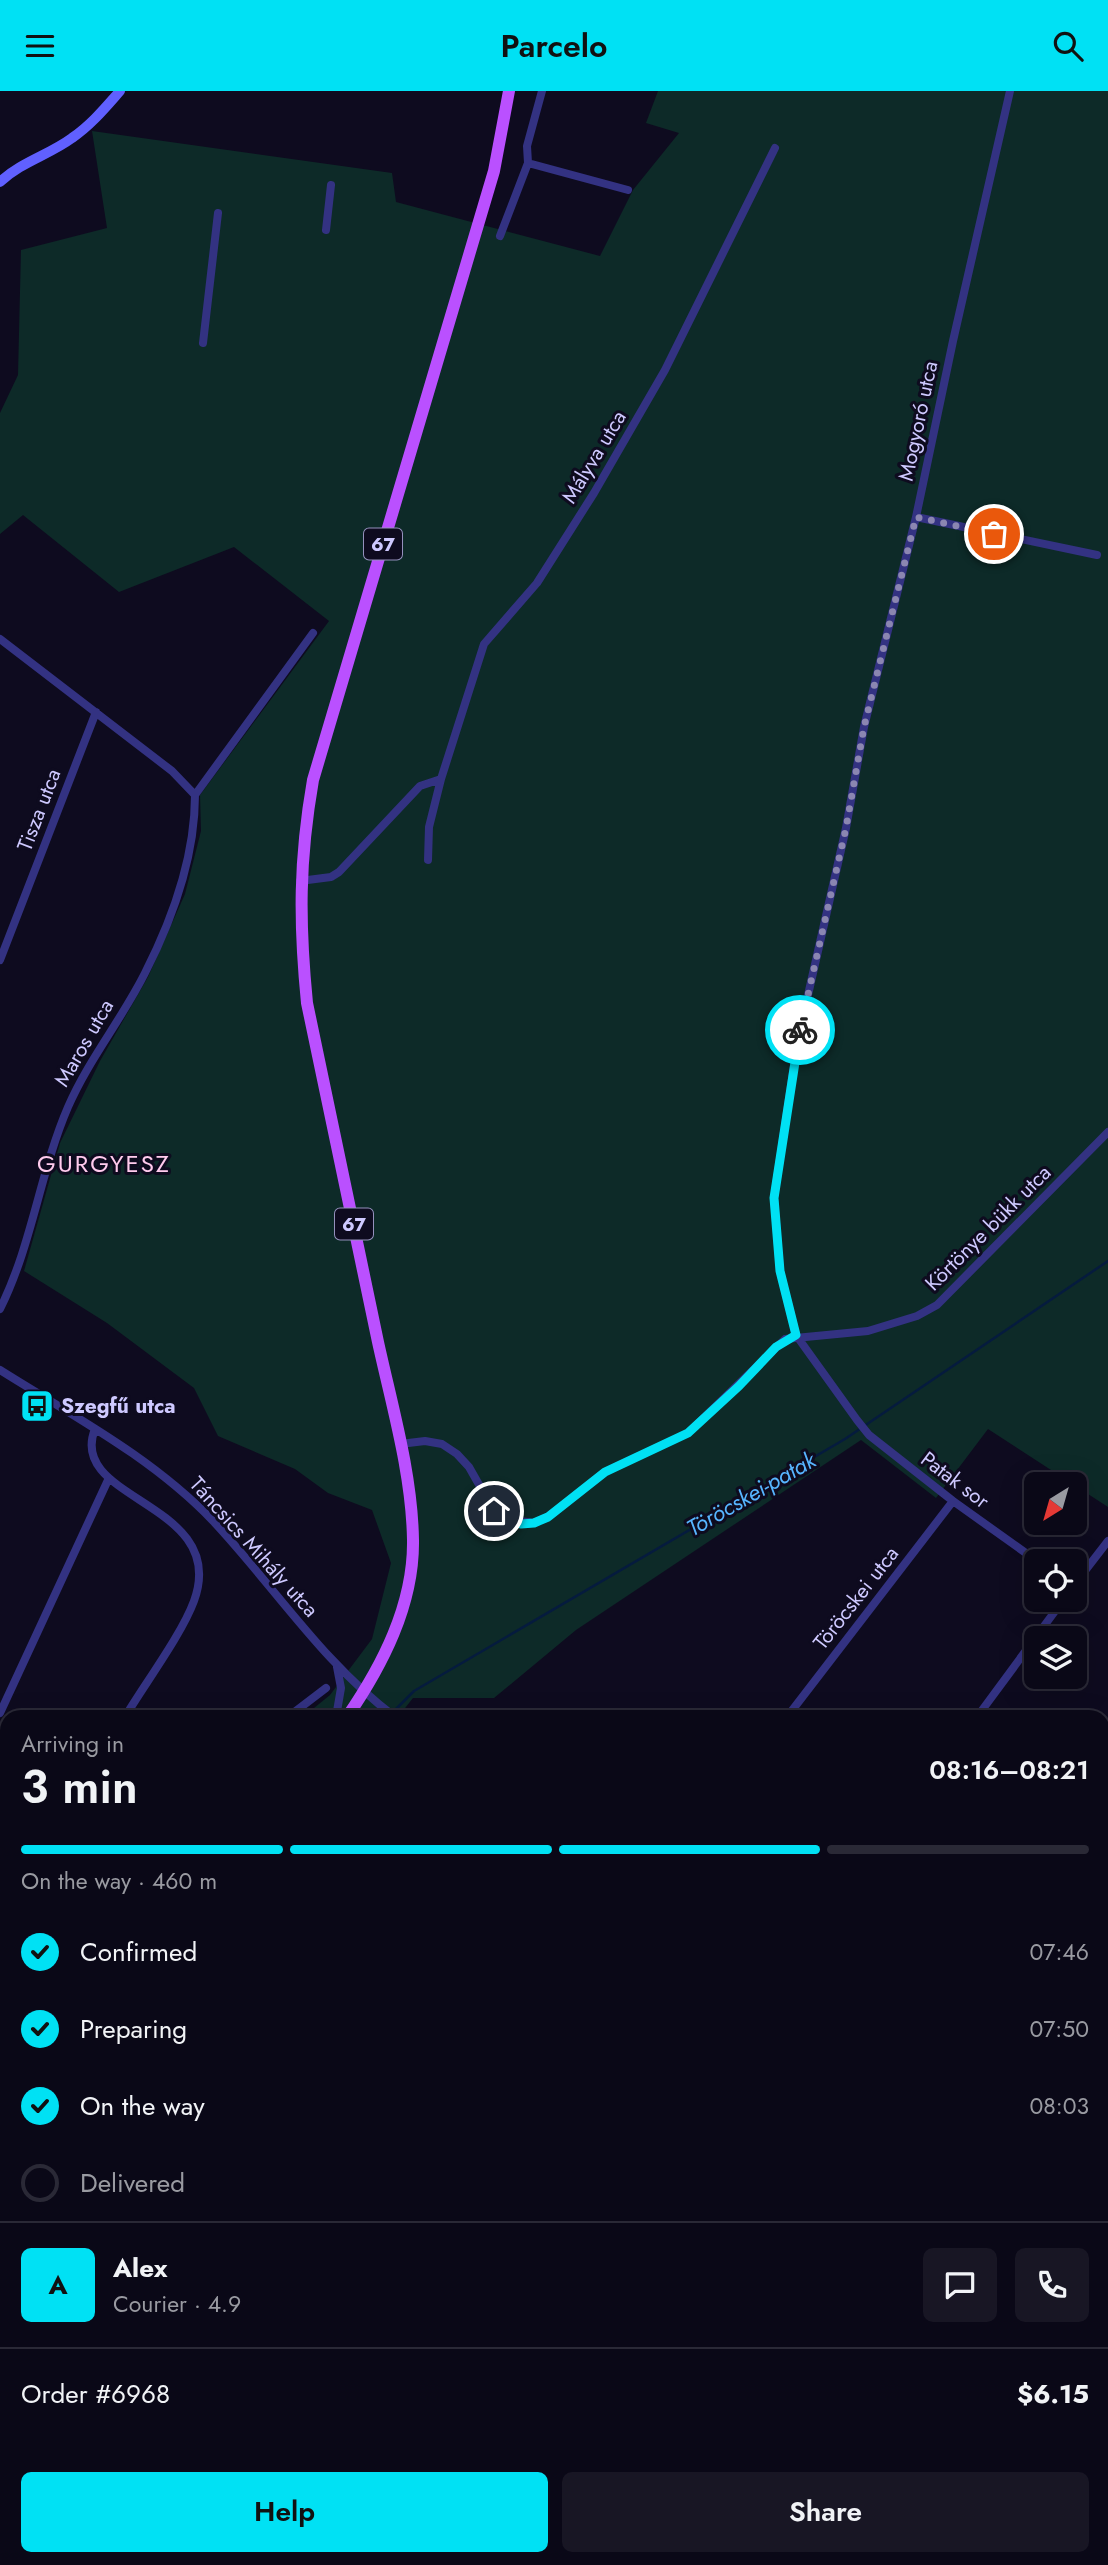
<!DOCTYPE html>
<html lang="en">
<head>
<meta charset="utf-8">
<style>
  body { margin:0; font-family:Jost,sans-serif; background:#181624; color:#f1f3f6; height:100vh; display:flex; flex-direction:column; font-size:26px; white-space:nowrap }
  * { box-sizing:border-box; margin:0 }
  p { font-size:23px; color:#999aa1 }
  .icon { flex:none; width:38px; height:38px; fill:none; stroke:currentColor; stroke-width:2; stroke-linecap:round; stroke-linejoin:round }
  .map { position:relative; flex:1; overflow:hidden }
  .sheet { position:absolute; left:0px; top:1619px; width:1110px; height:856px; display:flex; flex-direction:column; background:#0a0817; border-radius:21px 21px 0 0; box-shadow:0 7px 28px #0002,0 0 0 2px #2a2936 }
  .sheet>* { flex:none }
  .needle { width:46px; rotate:217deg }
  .controls { position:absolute; left:1024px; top:1381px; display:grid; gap:14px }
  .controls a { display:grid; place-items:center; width:63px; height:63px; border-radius:10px; background:#0a0817; box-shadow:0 7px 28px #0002,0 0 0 2px #2a2936; font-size:35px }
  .pin { position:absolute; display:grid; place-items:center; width:60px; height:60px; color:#fff; margin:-30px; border:4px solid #fff; border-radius:50%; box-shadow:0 2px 7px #0007 }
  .courier { position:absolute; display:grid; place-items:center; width:70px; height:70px; margin:-35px; border:5px solid #00e1f4; border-radius:50%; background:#fff; color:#222; box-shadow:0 2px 9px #0007 }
  .headline em { font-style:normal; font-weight:600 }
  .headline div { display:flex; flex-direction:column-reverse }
  .headline { display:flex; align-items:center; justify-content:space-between; height:119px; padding:0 21px }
  h1 { font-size:46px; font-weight:600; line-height:52px }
  .bar { display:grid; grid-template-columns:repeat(4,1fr); gap:10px 7px; align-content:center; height:84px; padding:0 21px }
  .bar i { height:9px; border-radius:5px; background:#2a2936 }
  .bar .current { background:#00e1f4 }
  .bar p { grid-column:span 4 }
  .line { display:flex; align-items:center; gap:18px; padding:0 21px; border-top:2px solid #2a2936 }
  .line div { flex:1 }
  .round { display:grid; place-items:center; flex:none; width:74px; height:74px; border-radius:10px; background:#181624 }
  ol { padding:0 21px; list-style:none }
  li { display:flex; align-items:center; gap:21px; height:77px }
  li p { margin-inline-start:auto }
  li .icon { padding:7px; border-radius:50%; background:#00e1f4; color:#111; stroke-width:4 }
  li:last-child { color:#999aa1 }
  li i { width:38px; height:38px; border:4px solid #2a2936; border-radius:50% }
  .action { display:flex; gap:14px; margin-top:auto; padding:14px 21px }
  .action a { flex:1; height:80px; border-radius:10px; background:#00e1f4; color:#111; font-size:28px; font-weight:600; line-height:80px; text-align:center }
  .action a+a { background:#181624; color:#f1f3f6 }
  header { display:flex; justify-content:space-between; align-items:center; height:91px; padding:0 21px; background:#00e1f4; color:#111; font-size:32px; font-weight:600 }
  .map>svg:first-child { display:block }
  .green { fill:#0d2a28 }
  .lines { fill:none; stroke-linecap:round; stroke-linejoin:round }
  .stream { stroke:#051b3e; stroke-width:2.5 }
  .street { stroke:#333282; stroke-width:8 }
  .secondary { stroke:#6060ff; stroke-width:10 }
  .primary { stroke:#ba50ff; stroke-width:12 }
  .done { stroke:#8b86b1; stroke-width:7; stroke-dasharray:0 12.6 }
  .route { stroke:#00e1f4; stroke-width:9 }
  .labels { text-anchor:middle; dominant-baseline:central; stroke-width:6; stroke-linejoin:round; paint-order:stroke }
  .shield { fill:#0e0b1f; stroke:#9490bc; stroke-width:2 }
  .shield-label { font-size:19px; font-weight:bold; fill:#cec9ff }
  .street-label { font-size:21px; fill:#cec9ff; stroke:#0e0b1f }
  .poi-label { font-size:21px; font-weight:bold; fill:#cec9ff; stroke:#0e0b1f; text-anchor:start }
  .water-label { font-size:23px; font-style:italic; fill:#57b5ff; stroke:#0e0b1f }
  .quarter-label { font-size:24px; letter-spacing:2px; fill:#ffcbed; stroke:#0e0b1f }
</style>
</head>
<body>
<header><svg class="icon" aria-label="menu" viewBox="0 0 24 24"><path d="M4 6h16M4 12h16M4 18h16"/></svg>Parcelo<svg class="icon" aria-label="search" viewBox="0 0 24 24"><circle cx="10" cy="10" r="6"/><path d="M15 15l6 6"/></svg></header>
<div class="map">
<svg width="1108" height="2474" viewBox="0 0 1108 2474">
  <rect width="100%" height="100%" fill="#0e0b1f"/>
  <!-- green -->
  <path class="green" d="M658,0H1108V1416L988,1338L936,1407L861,1349L576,1539L494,1607H413L398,1626H303L330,1604L372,1548L391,1472L372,1419L328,1402L295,1378L218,1345L194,1297L107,1232L24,1180L60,1052L100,970L148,886L185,803L201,740L200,704L329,530L234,456L119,501L23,424L0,443V322L18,284L21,159L107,137L92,40L392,82L396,111L600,165L633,99L679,42L646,32Z
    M7,1922V2126L0,2139V1929Z
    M1102,2227L1108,2231V2401L1103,2409Z
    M484,2468H1058L1053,2474H481Z"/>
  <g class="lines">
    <!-- stream -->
    <path class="stream" d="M388,1626L414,1600L845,1348L1108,1170
      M0,2056L7,2051"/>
    <!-- street -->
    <path class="street" d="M1010,0L953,250L916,426L864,636L846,737L798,948L774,1107L780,1180L796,1244L857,1329L869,1344L953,1410L1037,1470
      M528,72L628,99
      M326,139L331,94
      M500,145L528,72L527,55L542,0
      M203,252L218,122
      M916,426L1097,464
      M0,548L172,680L195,704C195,767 173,827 145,882C122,928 89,968 68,1016C40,1081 32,1154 0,1218
      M195,704L313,542
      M428,769L429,736L441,688
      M300,790L331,786L339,781L420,695L441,688L484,553L537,492L594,402L665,279L775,57
      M0,869L96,621
      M0,1279C73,1325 153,1367 213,1430C274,1495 323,1572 395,1626
      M95,1338C66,1410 230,1411 194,1510C182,1543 144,1594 125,1626
      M400,1353L425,1350L442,1353L457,1363L469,1376L494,1420L506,1428L534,1432L548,1426L605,1381L688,1342L785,1248L868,1240L917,1225L937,1214L1108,1041
      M1074,1494L1108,1450
      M0,1622L108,1389
      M288,1626L326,1597
      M336,1626L341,1597L337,1576
      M787,1626L953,1410
      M977,1626L1064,1508
      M1102,1694L1108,1687
      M0,1732L7,1736
      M0,1934L7,1927
      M1102,1934L1108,1927
      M1102,2119L1108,2123
      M7,2413V2426
      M1102,2420L1108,2413
      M131,2474L134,2468
      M284,2474L287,2468
      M469,2474L473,2468
      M1062,2474L1067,2468"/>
    <!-- secondary -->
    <path class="secondary" d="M0,91C21,71 49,64 72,47C91,34 105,17 120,0"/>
    <!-- primary -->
    <path class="primary" d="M347,1626C382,1575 414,1514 413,1449C412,1383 392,1315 378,1251C355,1138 331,1025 307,912C299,831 299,769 313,689L494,80L509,0
      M0,2033L7,2029"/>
  </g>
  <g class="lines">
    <!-- done -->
    <path class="done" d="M800,939L846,737L864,636L916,426L994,443"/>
    <!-- route -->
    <path class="route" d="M494,1420L506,1428L521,1433L534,1432L548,1426L605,1381L688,1342L739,1295L776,1256L796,1244L780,1180L774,1107L800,939"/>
  </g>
  <!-- icons -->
  <defs>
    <symbol id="bus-square" viewBox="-11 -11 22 22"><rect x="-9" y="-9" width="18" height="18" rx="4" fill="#00e1f4" stroke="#0e0b1f"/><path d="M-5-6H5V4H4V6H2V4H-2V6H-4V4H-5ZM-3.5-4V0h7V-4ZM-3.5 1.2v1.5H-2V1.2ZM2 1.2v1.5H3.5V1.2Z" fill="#111"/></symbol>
  </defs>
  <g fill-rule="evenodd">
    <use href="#bus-square" x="18" y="1296" width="38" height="38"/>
  </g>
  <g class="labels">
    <!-- shield labels -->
    <g class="shield">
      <rect x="364" y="437.5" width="38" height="31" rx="5"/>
      <rect x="335" y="1117.5" width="38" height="31" rx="5"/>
    </g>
    <g class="shield-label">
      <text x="383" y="453">67</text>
      <text x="354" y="1133">67</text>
    </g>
    <!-- street labels -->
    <g class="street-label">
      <text transform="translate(918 330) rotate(-78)">Mogyoró utca</text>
      <text transform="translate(594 366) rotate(-59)">Mályva utca</text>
      <text transform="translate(39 719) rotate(-69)">Tisza utca</text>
      <text transform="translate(84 952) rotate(-60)">Maros utca</text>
      <text transform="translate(988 1137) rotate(-45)">Körtönye bükk utca</text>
      <text transform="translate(955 1389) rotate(37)">Patak sor</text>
      <text transform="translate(254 1456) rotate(48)">Táncsics Mihály utca</text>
      <text transform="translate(856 1507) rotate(-52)">Töröcskei utca</text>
    </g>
    <!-- poi labels -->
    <g class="poi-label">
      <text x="61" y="1315">Szegfű utca</text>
    </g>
    <!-- water labels -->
    <g class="water-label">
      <text transform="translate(751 1403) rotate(-30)">Töröcskei-patak</text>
    </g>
    <!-- quarter labels -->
    <g class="quarter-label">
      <text x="104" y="1072">GURGYESZ</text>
    </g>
  </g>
</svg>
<div class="controls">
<a><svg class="needle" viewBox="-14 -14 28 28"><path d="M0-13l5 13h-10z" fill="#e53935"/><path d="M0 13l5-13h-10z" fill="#999aa1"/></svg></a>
<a><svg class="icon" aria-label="locate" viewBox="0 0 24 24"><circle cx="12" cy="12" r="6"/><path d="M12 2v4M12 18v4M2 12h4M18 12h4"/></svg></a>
<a><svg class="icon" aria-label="layers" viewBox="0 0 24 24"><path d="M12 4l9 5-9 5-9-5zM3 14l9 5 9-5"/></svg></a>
</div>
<div class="pin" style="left:994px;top:443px;background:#ea580c"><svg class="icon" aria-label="bag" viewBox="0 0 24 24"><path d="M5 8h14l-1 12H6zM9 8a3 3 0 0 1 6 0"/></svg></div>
<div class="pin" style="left:494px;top:1420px;background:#1f2937"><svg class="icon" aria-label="home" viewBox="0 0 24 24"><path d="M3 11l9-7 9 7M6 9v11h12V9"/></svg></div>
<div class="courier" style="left:800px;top:939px"><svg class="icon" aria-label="bike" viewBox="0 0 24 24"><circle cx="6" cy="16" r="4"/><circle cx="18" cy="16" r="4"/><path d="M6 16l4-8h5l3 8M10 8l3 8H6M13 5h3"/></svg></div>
<section class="sheet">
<div class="headline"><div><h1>3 min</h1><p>Arriving in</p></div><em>08:16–08:21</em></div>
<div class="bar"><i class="current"></i><i class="current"></i><i class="current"></i><i></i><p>On the way · 460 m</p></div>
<ol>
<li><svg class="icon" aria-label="check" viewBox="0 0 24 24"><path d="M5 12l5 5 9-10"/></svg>Confirmed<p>07:46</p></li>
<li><svg class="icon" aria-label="check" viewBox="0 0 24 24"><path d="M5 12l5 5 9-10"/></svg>Preparing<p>07:50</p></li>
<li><svg class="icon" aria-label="check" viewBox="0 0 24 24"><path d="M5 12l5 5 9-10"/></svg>On the way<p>08:03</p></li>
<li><i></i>Delivered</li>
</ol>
<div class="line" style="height:126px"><b class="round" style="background:#00e1f4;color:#111">A</b><div><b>Alex</b><p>Courier · 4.9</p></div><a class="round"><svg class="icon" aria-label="chat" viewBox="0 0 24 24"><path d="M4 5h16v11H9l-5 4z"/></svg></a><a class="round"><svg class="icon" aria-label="phone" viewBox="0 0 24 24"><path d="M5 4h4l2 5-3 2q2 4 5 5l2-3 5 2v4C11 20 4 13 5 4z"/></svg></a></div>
<div class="line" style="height:91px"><div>Order #6968</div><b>$6.15</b></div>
<div class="action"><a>Help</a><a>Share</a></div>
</section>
</div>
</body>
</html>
